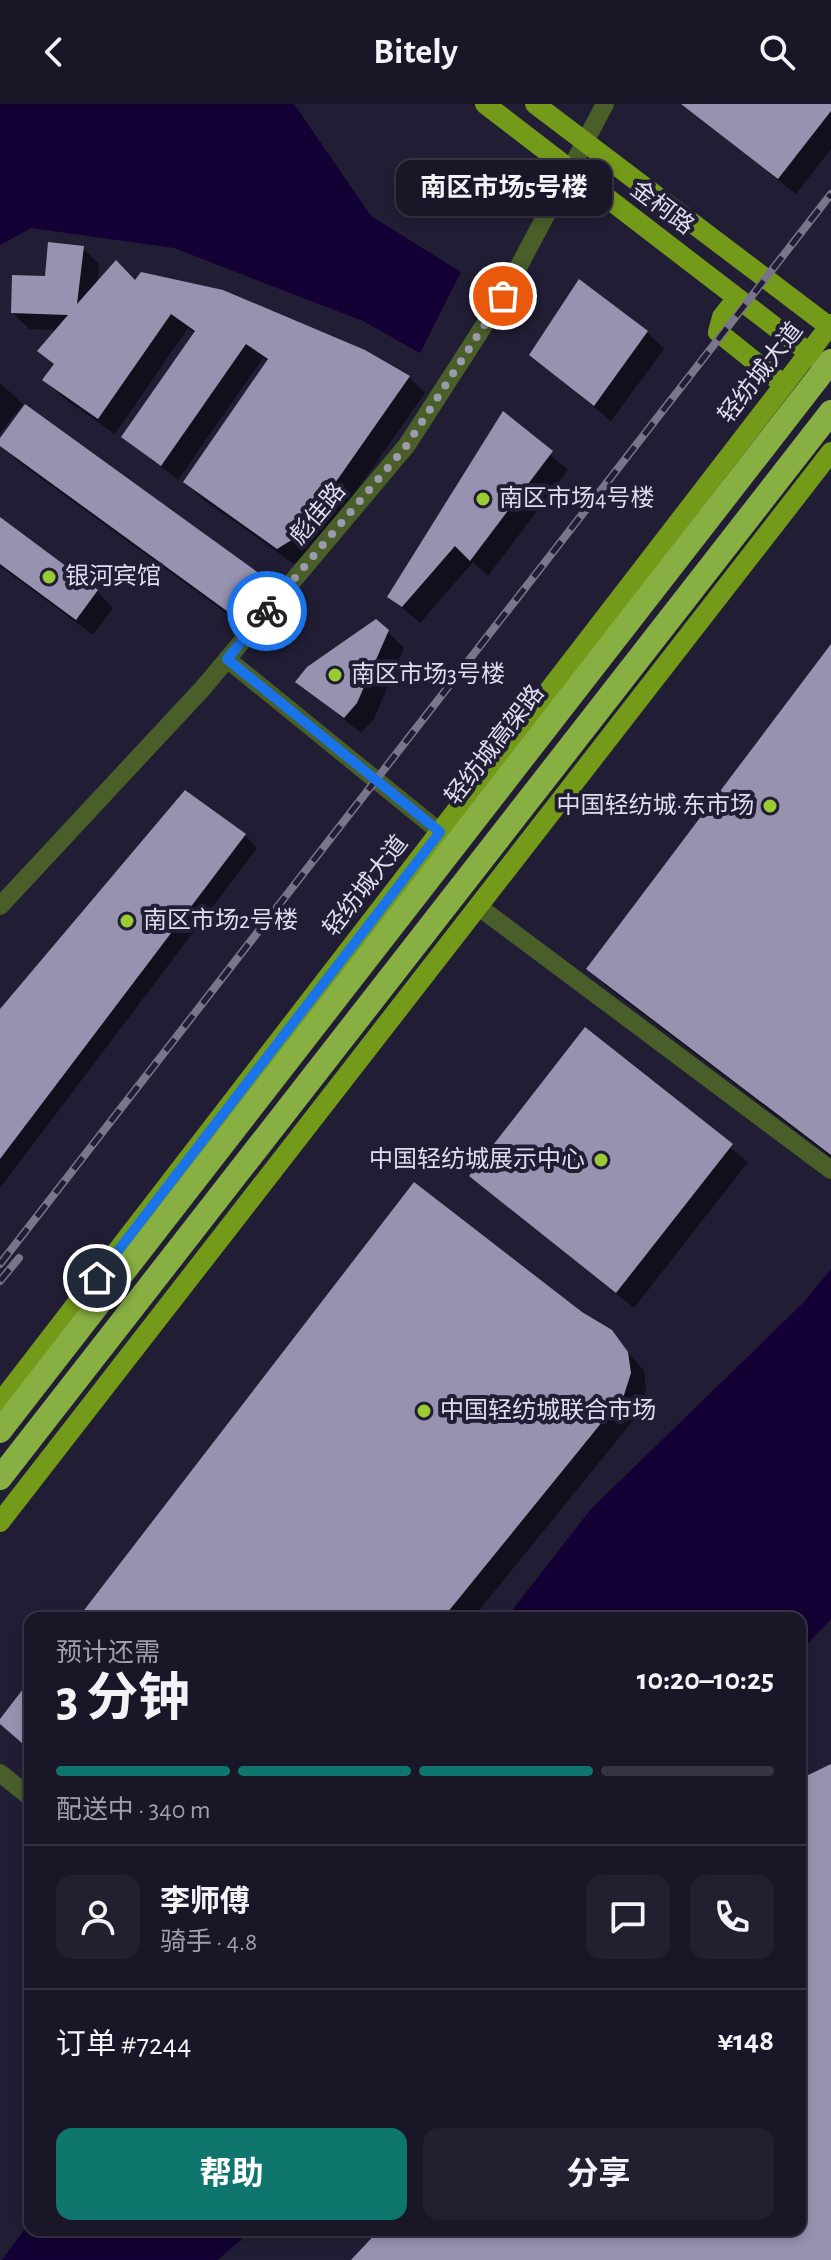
<!DOCTYPE html>
<html lang="zh">
<head>
<meta charset="utf-8">
<style>
  body { margin:0; font-family:"Alegreya Sans","Noto Sans SC",sans-serif; background:#221f2f; color:#f1f3f6; height:100vh; display:flex; flex-direction:column; font-size:30px; white-space:nowrap }
  * { box-sizing:border-box; margin:0 }
  p { font-size:26px; color:#9f9fa7 }
  .icon { flex:none; width:44px; height:44px; fill:none; stroke:currentColor; stroke-width:2; stroke-linecap:round; stroke-linejoin:round }
  .map { position:relative; flex:1; overflow:hidden }
  .details { position:absolute; left:24px; top:1508px; width:782px; height:624px; display:flex; flex-direction:column; background:#191627; border-radius:16px; box-shadow:0 4px 12px #0003,0 0 0 2px #373544 }
  .details>* { flex:none }
  .pin { position:absolute; display:grid; place-items:center; width:68px; height:68px; color:#fff; margin:-34px; border:4px solid #fff; border-radius:50%; box-shadow:0 2px 8px #0007 }
  .courier { position:absolute; display:grid; place-items:center; width:80px; height:80px; margin:-40px; border:6px solid #1a73e8; border-radius:50%; background:#fff; color:#222; box-shadow:0 2px 10px #0007 }
  .bubble { position:absolute; height:56px; border-radius:16px; background:#191627; box-shadow:0 4px 12px #0003,0 0 0 2px #373544; font-size:26px; font-weight:700; line-height:56px; text-align:center }
  .head em { font-style:normal; font-weight:700 }
  .head div { display:flex; flex-direction:column-reverse }
  .head { display:flex; align-items:center; justify-content:space-between; height:136px; padding:0 32px }
  h1 { font-size:52px; font-weight:700; line-height:60px }
  .bar { display:grid; grid-template-columns:repeat(4,1fr); gap:12px 8px; align-content:center; height:96px; padding:0 32px }
  .bar i { height:10px; border-radius:6px; background:#373544 }
  .bar .current { background:#0f766e }
  .bar p { grid-column:span 4 }
  .line { display:flex; align-items:center; gap:20px; padding:0 32px; border-top:2px solid #373544 }
  .line div { flex:1 }
  .round { display:grid; place-items:center; flex:none; width:84px; height:84px; border-radius:16px; background:#221f2f }
  .button { display:flex; gap:16px; margin-top:auto; padding:16px 32px }
  .button a { flex:1; height:92px; border-radius:16px; background:#0f766e; color:#fff; font-size:32px; font-weight:700; line-height:92px; text-align:center }
  .button a+a { background:#221f2f; color:#f1f3f6 }
  header { display:flex; justify-content:space-between; align-items:center; height:104px; padding:0 32px; background:#191627; font-size:36px; font-weight:700 }
  .map>svg:first-child { display:block }
  .water { fill:#130034 }
  .shadow { fill:#0007 }
  .building { fill:#9792b0 }
  .lines { fill:none; stroke-linecap:round; stroke-linejoin:round }
  .minor { stroke:#4a5e29; stroke-width:18 }
  .major { stroke:#739a19; stroke-width:20 }
  .highway { stroke:#88af41; stroke-width:24 }
  .rail-casing { stroke:#79768a; stroke-width:8 }
  .rail { stroke:#211d34; stroke-width:5; stroke-dasharray:15; stroke-linecap:butt }
  .done { stroke:#9c9aac; stroke-width:8; stroke-dasharray:0 14.4 }
  .route { stroke:#1a73e8; stroke-width:10 }
  .poi-dot { fill:#9acb34; stroke:#211d34; stroke-width:3 }
  .labels { text-anchor:middle; dominant-baseline:central; stroke-width:8; stroke-linejoin:round; paint-order:stroke }
  .street-label { font-size:24px; fill:#dfdded; stroke:#211d34 }
  .poi-label { font-size:24px; fill:#dfdded; stroke:#211d34; text-anchor:start }
</style>
</head>
<body>
<header><svg class="icon" aria-label="back" viewBox="0 0 24 24"><path d="M15 5l-7 7 7 7"/></svg>Bitely<svg class="icon" aria-label="search" viewBox="0 0 24 24"><circle cx="10" cy="10" r="6"/><path d="M15 15l6 6"/></svg></header>
<div class="map">
<svg width="831" height="2156" viewBox="0 0 831 2156">
  <rect width="100%" height="100%" fill="#211d34"/>
  <!-- water -->
  <path class="water" d="M0,0H294L371,112L461,168L420,249L363,217L174,144L31,124L0,141Z
    M831,1165V1515L800,1548V1514H506L591,1405L803,1199Z
    M30,2118V2126H252L218,2156H2Z"/>
  <!-- shadow -->
  <path class="shadow" d="M683,0H831V45L796,90Z
    M83,144L99,160L97,181L135,179L364,248L409,273L425,289L313,448L294,460L201,394L186,378L269,258L263,254L178,376L123,333L195,230L188,224L115,330L61,292L45,276L55,262L40,247L58,226L29,225L13,209Z
    M647,228L664,245L611,317L531,250Z
    M0,279L23,300L0,329Z
    M503,310L568,366L488,472L473,458L420,519L390,493Z
    M0,338L258,471L275,488L248,525L16,356Z
    M0,415L97,487L113,504L93,531L0,462Z
    M387,527L404,544L374,615L361,629L298,578Z
    M831,543V1053L606,882L589,865Z
    M245,731L257,744L0,1084V911Z
    M586,926L748,1058L634,1204L471,1072Z
    M581,1209L610,1227L644,1267L646,1287L640,1308L473,1514H80Z"/>
  <!-- building -->
  <path class="building" d="M681,0H831V7L778,75Z
    M48,138L84,142L77,200L116,156L135,176L141,168L223,186L365,246L410,272L298,432L277,445L183,378L268,255L246,240L161,362L121,333L195,227L171,210L98,315L42,276L54,260L37,247L68,211L11,209L12,171L45,172Z
    M579,175L648,227L594,302L529,251Z
    M25,300L260,470L231,510L0,342V334Z
    M503,307L553,347L470,457L455,442L402,503L387,493Z
    M0,413L98,486L76,516L0,460Z
    M376,515L389,526L357,599L344,614L295,578L307,563Z
    M831,540V1051L586,865Z
    M185,686L246,730L0,1055V905Z
    M585,923L733,1040L616,1189L469,1072Z
    M414,1078L582,1208L612,1226L628,1248L631,1269L624,1291L443,1514H78Z
    M30,1576V1646L0,1620V1615Z
    M831,1660V2156H351L379,2126H800V1675Z"/>
  <g class="lines">
    <!-- minor -->
    <path class="minor" d="M227,555L440,728
      M0,802L203,584L407,341L503,192L605,0
      M479,803L831,1066
      M0,1669L30,1693"/>
    <!-- major -->
    <path class="major" d="M485,0L818,256
      M535,0L831,224
      M737,194L722,213L718,228L784,281
      M0,1299L831,220
      M0,1418L831,348"/>
    <!-- highway -->
    <path class="highway" d="M0,1327L831,257
      M0,1374L831,308"/>
    <defs>
      <path id="rail" d="M0,1160L831,90
        M0,1177L19,1154"/>
    </defs>
    <!-- rail casing -->
    <use href="#rail" class="rail-casing"/>
    <!-- rail -->
    <use href="#rail" class="rail"/>
  </g>
  <g class="lines">
    <!-- done -->
    <path class="done" d="M267,507L407,341L503,192"/>
    <!-- route -->
    <path class="route" d="M97,1174L440,728L227,555L267,507"/>
  </g>
  <!-- markers -->
  <g class="poi-dot">
    <circle cx="483" cy="395" r="8"/>
    <circle cx="49" cy="473" r="8"/>
    <circle cx="335" cy="571" r="8"/>
    <circle cx="770" cy="702" r="8"/>
    <circle cx="127" cy="817" r="8"/>
    <circle cx="601" cy="1056" r="8"/>
    <circle cx="424" cy="1307" r="8"/>
  </g>
  <g class="labels">
    <!-- street labels -->
    <g class="street-label">
      <text transform="translate(662 104) rotate(37)">金柯路</text>
      <text transform="translate(761 269) rotate(-52)">轻纺城大道</text>
      <text transform="translate(318 410) rotate(-50)">彪佳路</text>
      <text transform="translate(495 641) rotate(-52)">轻纺城高架路</text>
      <text transform="translate(366 782) rotate(-52)">轻纺城大道</text>
    </g>
    <!-- poi labels -->
    <g class="poi-label">
      <text x="499" y="395">南区市场4号楼</text>
      <text x="65" y="473">银河宾馆</text>
      <text x="351" y="571">南区市场3号楼</text>
      <text x="754" y="702" text-anchor="end">中国轻纺城·东市场</text>
      <text x="143" y="817">南区市场2号楼</text>
      <text x="585" y="1056" text-anchor="end">中国轻纺城展示中心</text>
      <text x="440" y="1307">中国轻纺城联合市场</text>
    </g>
  </g>
</svg>
<div class="pin" style="left:503px;top:192px;background:#ea580c"><svg class="icon" aria-label="bag" viewBox="0 0 24 24"><path d="M5 8h14l-1 12H6zM9 8a3 3 0 0 1 6 0"/></svg></div>
<div class="pin" style="left:97px;top:1174px;background:#1f2937"><svg class="icon" aria-label="home" viewBox="0 0 24 24"><path d="M3 11l9-7 9 7M6 9v11h12V9"/></svg></div>
<div class="courier" style="left:267px;top:507px"><svg class="icon" aria-label="bike" viewBox="0 0 24 24"><circle cx="6" cy="16" r="4"/><circle cx="18" cy="16" r="4"/><path d="M6 16l4-8h5l3 8M10 8l3 8H6M13 5h3"/></svg></div>
<div class="bubble" style="left:396px;top:56px;width:216px">南区市场5号楼</div>
<section class="details">
<div class="head"><div><h1>3 分钟</h1><p>预计还需</p></div><em>10:20–10:25</em></div>
<div class="bar"><i class="current"></i><i class="current"></i><i class="current"></i><i></i><p>配送中 · 340 m</p></div>
<div class="line" style="height:144px"><a class="round"><svg class="icon" aria-label="person" viewBox="0 0 24 24"><circle cx="12" cy="8" r="4"/><path d="M4 21q1-7 8-7t8 7"/></svg></a><div><b>李师傅</b><p>骑手 · 4.8</p></div><a class="round"><svg class="icon" aria-label="chat" viewBox="0 0 24 24"><path d="M4 5h16v11H9l-5 4z"/></svg></a><a class="round"><svg class="icon" aria-label="phone" viewBox="0 0 24 24"><path d="M5 4h4l2 5-3 2q2 4 5 5l2-3 5 2v4C11 20 4 13 5 4z"/></svg></a></div>
<div class="line" style="height:104px"><div>订单 #7244</div><b>¥148</b></div>
<div class="button"><a>帮助</a><a>分享</a></div>
</section>
</div>
</body>
</html>
